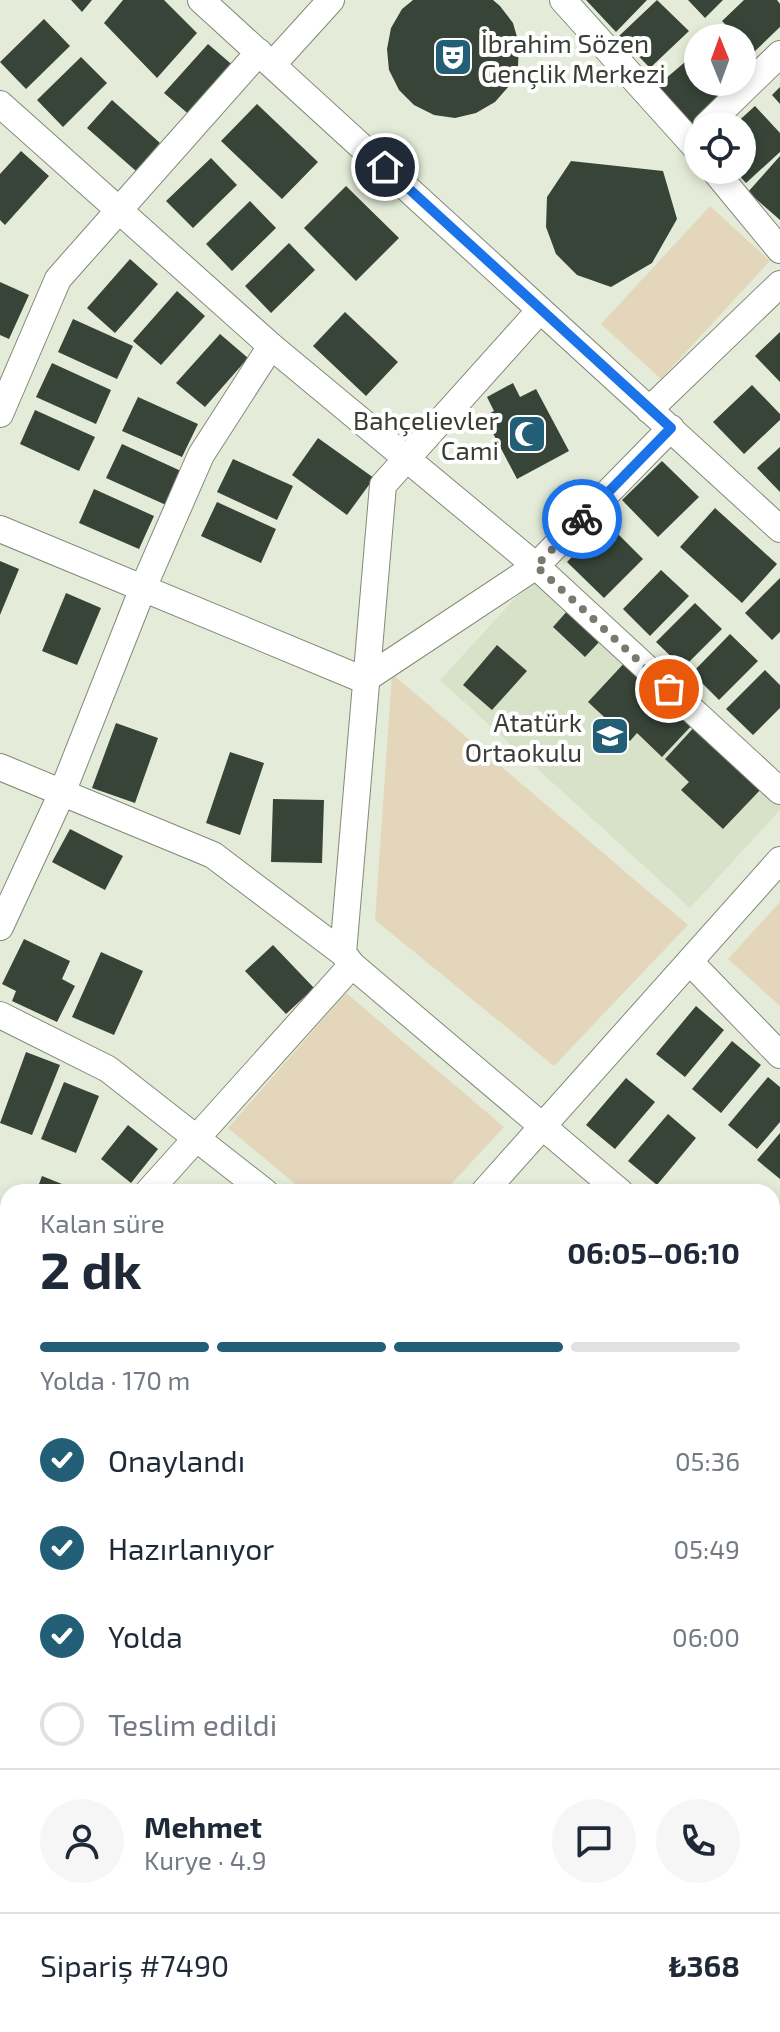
<!DOCTYPE html>
<html lang="tr">
<head>
<meta charset="utf-8">
<style>
  body { margin:0; font-family:"Exo 2",sans-serif; background:#f6f6f7; color:#1f2937; height:100vh; display:flex; flex-direction:column; font-size:30px; white-space:nowrap }
  * { box-sizing:border-box; margin:0 }
  p { font-size:26px; color:#747a83 }
  .icon { flex:none; width:44px; height:44px; fill:none; stroke:currentColor; stroke-width:2; stroke-linecap:round; stroke-linejoin:round }
  .map { position:relative; flex:1; overflow:hidden }
  .side { position:absolute; left:0px; top:1184px; width:780px; height:848px; display:flex; flex-direction:column; background:#fff; border-radius:24px 24px 0 0; box-shadow:0 4px 12px #0003 }
  .side>* { flex:none }
  .needle { width:52px; rotate:359deg }
  .fabs { position:absolute; left:684px; top:24px; display:grid; gap:16px }
  .fabs a { display:grid; place-items:center; width:72px; height:72px; border-radius:50%; background:#fff; box-shadow:0 4px 12px #0003; font-size:40px }
  .pin { position:absolute; display:grid; place-items:center; width:68px; height:68px; color:#fff; margin:-34px; border:4px solid #fff; border-radius:50%; box-shadow:0 2px 8px #0007 }
  .courier { position:absolute; display:grid; place-items:center; width:80px; height:80px; margin:-40px; border:6px solid #1a73e8; border-radius:50%; background:#fff; color:#222; box-shadow:0 2px 10px #0007 }
  .overview em { font-style:normal; font-weight:700 }
  .overview div { display:flex; flex-direction:column-reverse }
  .overview { display:flex; align-items:center; justify-content:space-between; height:136px; padding:0 40px }
  h1 { font-size:52px; font-weight:700; line-height:60px }
  .bar { display:grid; grid-template-columns:repeat(4,1fr); gap:12px 8px; align-content:center; height:96px; padding:0 40px }
  .bar i { height:10px; border-radius:6px; background:#e0e1e3 }
  .bar .selected { background:#225f76 }
  .bar p { grid-column:span 4 }
  .line { display:flex; align-items:center; gap:20px; padding:0 40px; border-top:2px solid #e0e1e3 }
  .line div { flex:1 }
  .round { display:grid; place-items:center; flex:none; width:84px; height:84px; border-radius:42px; background:#f6f6f7 }
  ol { padding:0 40px; list-style:none }
  li { display:flex; align-items:center; gap:24px; height:88px }
  li p { margin-inline-start:auto }
  li .icon { padding:8px; border-radius:50%; background:#225f76; color:#fff; stroke-width:4 }
  li:last-child { color:#747a83 }
  li i { width:44px; height:44px; border:4px solid #e0e1e3; border-radius:50% }
  .map>svg:first-child { display:block }
  .built { fill:#d7e2c8 }
  .green { fill:#e4d6bb }
  .lines { fill:none; stroke-linecap:round; stroke-linejoin:round }
  .stream { stroke:#90c0ab; stroke-width:6 }
  .building { fill:#384438 }
  .minor-casing { stroke:#828977; stroke-width:28 }
  .highway-casing { stroke:#828977; stroke-width:40 }
  .minor { stroke:#fff; stroke-width:26 }
  .highway { stroke:#fff; stroke-width:38 }
  .done { stroke:#767a6f; stroke-width:8; stroke-dasharray:0 14.4 }
  .route { stroke:#1a73e8; stroke-width:10 }
  .labels { text-anchor:middle; dominant-baseline:central; stroke-width:8; stroke-linejoin:round; paint-order:stroke }
  .poi-label { font-size:26px; fill:#3a3d36; stroke:#fff; text-anchor:end }
</style>
</head>
<body>
<div class="map">
<svg width="780" height="2032" viewBox="0 0 780 2032">
  <rect width="100%" height="100%" fill="#e4ecd9"/>
  <!-- built -->
  <path class="built" d="M539,572L780,791V810L690,908L440,680Z"/>
  <!-- green -->
  <path class="green" d="M710,206L770,261L661,379L601,324Z
    M392,674L688,925L554,1066L375,920Z
    M780,902V1006L728,959Z
    M346,993L504,1127L444,1192H305L228,1128Z"/>
  <g class="lines">
    <!-- stream -->
    <path class="stream" d="M0,1757L8,1761
      M546,2024L550,2032"/>
  </g>
  <!-- building -->
  <path class="building" d="M71,0H92L82,12Z
    M123,0H164L197,33L157,78L104,23Z
    M413,0H493L500,6L513,23L519,44L518,66L509,86L495,102L476,113L455,118L434,115L414,105L399,90L389,70L387,49L391,28L402,9Z
    M586,0H647L616,32Z
    M657,0L689,31L650,68L619,36Z
    M688,0H723L705,18Z
    M744,0H777L780,4V27L753,53L722,21Z
    M44,19L70,46L26,89L0,62Z
    M208,44L236,68L192,117L164,93Z
    M698,51V82H732L723,90L730,98L694,128L658,85Z
    M81,57L107,83L63,127L37,100Z
    M780,87V104L772,95Z
    M112,100L160,143L136,171L87,128Z
    M257,104L318,162L282,199L221,141Z
    M755,106L780,133V152L746,183L734,170H742V126H733Z
    M21,151L49,176L5,225L0,220V174Z
    M780,156V220L748,192Z
    M211,158L237,185L193,228L166,201Z
    M571,161L663,171L677,219L652,263L611,287L577,275L556,254L546,227L547,197Z
    M346,186L399,238L356,281L304,228Z
    M250,201L276,228L232,271L206,244Z
    M289,243L315,270L271,313L245,286Z
    M130,259L158,284L115,333L87,308Z
    M0,282L29,295L9,339L0,335Z
    M177,291L205,316L161,365L133,341Z
    M345,312L398,362L366,396L313,346Z
    M73,319L133,346L117,379L58,352Z
    M780,332V382L755,356Z
    M220,334L248,358L205,407L176,383Z
    M52,363L111,390L96,424L36,397Z
    M513,383L520,397L536,389L569,451L517,479L484,416L494,411L487,397Z
    M752,385L780,414V420L744,454L713,422Z
    M138,397L198,424L182,457L122,431Z
    M35,410L95,437L79,471L20,444Z
    M318,438L374,478L347,515L292,475Z
    M122,444L181,471L166,505L106,478Z
    M780,447V492L757,468Z
    M233,459L293,486L277,520L217,492Z
    M662,461L699,497L658,537L622,500Z
    M94,489L154,516L139,549L79,523Z
    M217,502L276,529L261,563L201,536Z
    M715,508L777,564L742,603L680,547Z
    M606,522L643,559L604,598L567,562Z
    M0,561L19,569L0,615Z
    M661,570L689,596L650,636L623,609Z
    M780,578V632L772,640L745,613Z
    M66,593L101,608L77,665L42,651Z
    M695,603L722,629L683,668L656,642Z
    M569,609L601,640L585,657L553,627Z
    M730,634L758,661L719,700L692,673Z
    M497,645L527,671L492,710L463,685Z
    M628,659L695,722L662,757L637,733L630,741L588,702Z
    M765,670L780,685V708L753,735L726,709Z
    M116,723L158,738L135,803L92,788Z
    M697,724L763,787L723,829L681,790L689,782L665,759Z
    M230,752L264,763L240,835L206,823Z
    M273,799L324,800L322,863L271,862Z
    M70,829L123,856L105,890L52,862Z
    M24,939L70,961L62,979L75,986L57,1022L12,1001L16,991L2,984Z
    M273,945L314,988L286,1014L245,971Z
    M101,952L143,971L114,1035L72,1017Z
    M696,1006L724,1030L685,1077L656,1054Z
    M732,1041L761,1065L721,1113L692,1089Z
    M26,1052L60,1065L32,1135L0,1123Z
    M768,1077L780,1087V1122L757,1149L728,1125Z
    M626,1078L655,1102L615,1149L586,1125Z
    M64,1082L99,1096L76,1153L41,1139Z
    M668,1114L696,1138L657,1185L628,1161Z
    M128,1125L158,1149L131,1183L101,1159Z
    M780,1133V1179L757,1160Z
    M42,1176L82,1192H36Z
    M210,1184L221,1192H204Z
    M0,1286L8,1289V1357L0,1353Z
    M780,1379V1438L772,1447V1389Z
    M780,1499V1557L772,1567V1509Z"/>
  <g class="lines">
    <defs>
      <path id="minor" d="M201,0L780,529
        M563,0L698,150
        M273,64L331,0
        M0,104L271,346L536,566L780,791
        M706,126L780,54
        M714,170L780,250
        M649,410L780,284
        M0,414L58,279L259,52
        M0,529L364,680L536,566L671,428
        M0,767L213,855L343,953L352,965L620,1192
        M0,927L62,793L143,588L201,455L271,346
        M343,953L383,485L540,310
        M690,962L780,1055
        M0,1015L108,1069L265,1192
        M148,1192L352,965
        M484,1192L780,860
        M0,1250L8,1253
        M772,1315L780,1322
        M0,1438L8,1420
        M0,1472L8,1476
        M772,1611L780,1618
        M0,1706L8,1710
        M772,1720L780,1709
        M772,1825L780,1831
        M0,1847L8,1851
        M772,1876L780,1867
        M0,1943L8,1947
        M0,2021L24,2032
        M169,2024L185,2032
        M394,2024L411,2032"/>
      <path id="highway" d="M0,1904L8,1907
        M266,2024L283,2032
        M328,2024L345,2032"/>
    </defs>
    <!-- minor casing -->
    <use href="#minor" class="minor-casing"/>
    <!-- highway casing -->
    <use href="#highway" class="highway-casing"/>
    <!-- minor -->
    <use href="#minor" class="minor"/>
    <!-- highway -->
    <use href="#highway" class="highway"/>
  </g>
  <g class="lines">
    <!-- done -->
    <path class="done" d="M582,519L536,566L669,689"/>
    <!-- route -->
    <path class="route" d="M385,167L671,428L582,519"/>
  </g>
  <!-- icons -->
  <defs>
    <symbol id="theatre-square" viewBox="-11 -11 22 22"><rect x="-9" y="-9" width="18" height="18" rx="4" fill="#225f76" stroke="#fff"/><path d="M-5-5.5Q0-4 5-5.5V0Q5 5 0 6Q-5 5-5 0ZM-3.3-2.5H-1v1.5H-3.3ZM1-2.5H3.3v1.5H1ZM-2.8 1Q0 5.5 2.8 1Z" fill="#fff"/></symbol>
    <symbol id="mosque-square" viewBox="-11 -11 22 22"><rect x="-9" y="-9" width="18" height="18" rx="4" fill="#225f76" stroke="#fff"/><path d="M3.5-4.9A6 6 0 1 0 3.5 4.9A5 5 0 1 1 3.5-4.9Z" fill="#fff"/></symbol>
    <symbol id="school-square" viewBox="-11 -11 22 22"><rect x="-9" y="-9" width="18" height="18" rx="4" fill="#225f76" stroke="#fff"/><path d="M0-5L7-2L0 1L-7-2ZM-4 1L0 2.5L4 1V4Q0 6-4 4Z" fill="#fff"/></symbol>
  </defs>
  <g fill-rule="evenodd">
    <use href="#theatre-square" x="431" y="35" width="44" height="44"/>
    <use href="#mosque-square" x="505" y="412" width="44" height="44"/>
    <use href="#school-square" x="588" y="714" width="44" height="44"/>
  </g>
  <g class="labels">
    <!-- poi labels -->
    <g class="poi-label">
      <text x="481" y="42" text-anchor="start">İbrahim Sözen<tspan x="481" dy="30">Gençlik Merkezi</tspan></text>
      <text x="499" y="419">Bahçelievler<tspan x="499" dy="30">Cami</tspan></text>
      <text x="582" y="721">Atatürk<tspan x="582" dy="30">Ortaokulu</tspan></text>
    </g>
  </g>
</svg>
<div class="fabs">
<a><svg class="needle" viewBox="-14 -14 28 28"><path d="M0-13l5 13h-10z" fill="#e53935"/><path d="M0 13l5-13h-10z" fill="#747a83"/></svg></a>
<a><svg class="icon" aria-label="locate" viewBox="0 0 24 24"><circle cx="12" cy="12" r="6"/><path d="M12 2v4M12 18v4M2 12h4M18 12h4"/></svg></a>
</div>
<div class="pin" style="left:669px;top:689px;background:#ea580c"><svg class="icon" aria-label="bag" viewBox="0 0 24 24"><path d="M5 8h14l-1 12H6zM9 8a3 3 0 0 1 6 0"/></svg></div>
<div class="pin" style="left:385px;top:167px;background:#1f2937"><svg class="icon" aria-label="home" viewBox="0 0 24 24"><path d="M3 11l9-7 9 7M6 9v11h12V9"/></svg></div>
<div class="courier" style="left:582px;top:519px"><svg class="icon" aria-label="bike" viewBox="0 0 24 24"><circle cx="6" cy="16" r="4"/><circle cx="18" cy="16" r="4"/><path d="M6 16l4-8h5l3 8M10 8l3 8H6M13 5h3"/></svg></div>
<section class="side">
<div class="overview"><div><h1>2 dk</h1><p>Kalan süre</p></div><em>06:05–06:10</em></div>
<div class="bar"><i class="selected"></i><i class="selected"></i><i class="selected"></i><i></i><p>Yolda · 170 m</p></div>
<ol>
<li><svg class="icon" aria-label="check" viewBox="0 0 24 24"><path d="M5 12l5 5 9-10"/></svg>Onaylandı<p>05:36</p></li>
<li><svg class="icon" aria-label="check" viewBox="0 0 24 24"><path d="M5 12l5 5 9-10"/></svg>Hazırlanıyor<p>05:49</p></li>
<li><svg class="icon" aria-label="check" viewBox="0 0 24 24"><path d="M5 12l5 5 9-10"/></svg>Yolda<p>06:00</p></li>
<li><i></i>Teslim edildi</li>
</ol>
<div class="line" style="height:144px"><a class="round"><svg class="icon" aria-label="person" viewBox="0 0 24 24"><circle cx="12" cy="8" r="4"/><path d="M4 21q1-7 8-7t8 7"/></svg></a><div><b>Mehmet</b><p>Kurye · 4.9</p></div><a class="round"><svg class="icon" aria-label="chat" viewBox="0 0 24 24"><path d="M4 5h16v11H9l-5 4z"/></svg></a><a class="round"><svg class="icon" aria-label="phone" viewBox="0 0 24 24"><path d="M5 4h4l2 5-3 2q2 4 5 5l2-3 5 2v4C11 20 4 13 5 4z"/></svg></a></div>
<div class="line" style="height:104px"><div>Sipariş #7490</div><b>₺368</b></div>
</section>
</div>
</body>
</html>
